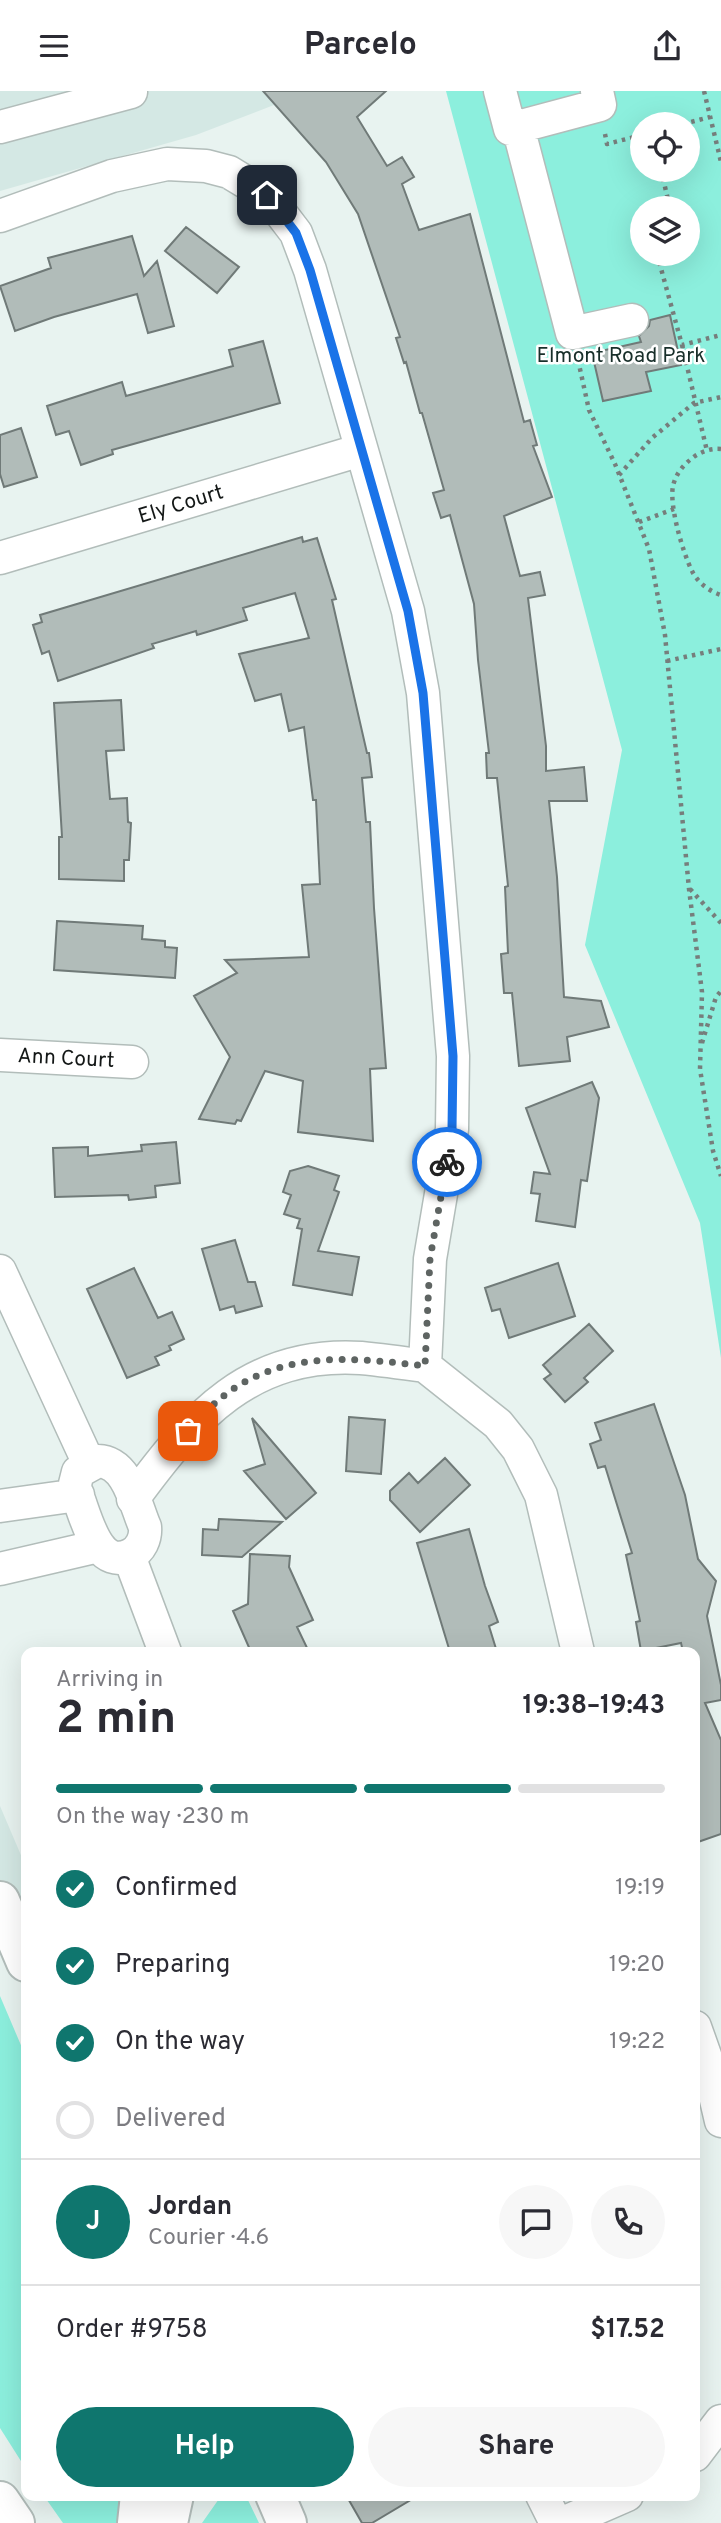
<!DOCTYPE html>
<html lang="en">
<head>
<meta charset="utf-8">
<style>
  body { margin:0; font-family:Overpass,sans-serif; background:#f7f7f7; color:#2b2b33; height:100vh; display:flex; flex-direction:column; font-size:26px; white-space:nowrap }
  * { box-sizing:border-box; margin:0 }
  p { font-size:23px; color:#7c7c81 }
  .icon { flex:none; width:38px; height:38px; fill:none; stroke:currentColor; stroke-width:2; stroke-linecap:round; stroke-linejoin:round }
  .map { position:relative; flex:1; overflow:hidden }
  .details { position:absolute; left:21px; top:1556px; width:679px; height:854px; display:flex; flex-direction:column; background:#fff; border-radius:14px; box-shadow:0 7px 28px #0002 }
  .details>* { flex:none }
  .fabs { position:absolute; left:630px; top:21px; display:grid; gap:14px }
  .fabs a { display:grid; place-items:center; width:70px; height:70px; border-radius:50%; background:#fff; box-shadow:0 7px 28px #0002; font-size:35px }
  .pin { position:absolute; display:grid; place-items:center; width:60px; height:60px; color:#fff; margin:-30px; border-radius:14px; box-shadow:0 4px 10px #0006 }
  .courier { position:absolute; display:grid; place-items:center; width:70px; height:70px; margin:-35px; border:5px solid #1a73e8; border-radius:50%; background:#fff; color:#222; box-shadow:0 2px 9px #0007 }
  .overview em { font-style:normal; font-weight:700 }
  .overview div { display:flex; flex-direction:column-reverse }
  .overview { display:flex; align-items:center; justify-content:space-between; height:119px; padding:0 35px }
  h1 { font-size:46px; font-weight:700; line-height:52px }
  .bar { display:grid; grid-template-columns:repeat(4,1fr); gap:10px 7px; align-content:center; height:84px; padding:0 35px }
  .bar i { height:9px; border-radius:5px; background:#e1e1e2 }
  .bar .on { background:#0f766e }
  .bar p { grid-column:span 4 }
  .line { display:flex; align-items:center; gap:18px; padding:0 35px; border-top:2px solid #e1e1e2 }
  .line div { flex:1 }
  .round { display:grid; place-items:center; flex:none; width:74px; height:74px; border-radius:37px; background:#f7f7f7 }
  ol { padding:0 35px; list-style:none }
  li { display:flex; align-items:center; gap:21px; height:77px }
  li p { margin-inline-start:auto }
  li .icon { padding:7px; border-radius:50%; background:#0f766e; color:#fff; stroke-width:4 }
  li:last-child { color:#7c7c81 }
  li i { width:38px; height:38px; border:4px solid #e1e1e2; border-radius:50% }
  .primary-button { display:flex; gap:14px; margin-top:auto; padding:14px 35px }
  .primary-button a { flex:1; height:80px; border-radius:42px; background:#0f766e; color:#fff; font-size:28px; font-weight:700; line-height:80px; text-align:center }
  .primary-button a+a { background:#f7f7f7; color:#2b2b33 }
  header { display:flex; justify-content:space-between; align-items:center; height:91px; padding:0 35px; background:#fff; font-size:32px; font-weight:700 }
  .map>svg:first-child { display:block }
  .built { fill:#d4e8e4 }
  .green { fill:#8cefdd; fill-rule:evenodd }
  .building { fill:#b1bcb9; stroke:#707a78; stroke-width:2 }
  .lines { fill:none; stroke-linecap:round; stroke-linejoin:round }
  .minor-casing { stroke:#b2bdba; stroke-width:35 }
  .major-casing { stroke:#b2bdba; stroke-width:42 }
  .highway-casing { stroke:#b2bdba; stroke-width:42 }
  .path { stroke:#767e7c; stroke-width:4.5; stroke-dasharray:3.5 5; stroke-linecap:butt }
  .minor { stroke:#fff; stroke-width:32 }
  .major { stroke:#fff; stroke-width:38 }
  .highway { stroke:#fff; stroke-width:38 }
  .done { stroke:#5e6462; stroke-width:7; stroke-dasharray:0 12.6 }
  .route { stroke:#1a73e8; stroke-width:9 }
  .labels { text-anchor:middle; dominant-baseline:central; stroke-width:5; stroke-linejoin:round; paint-order:stroke }
  .park-label { font-size:21px; fill:#182f2a; stroke:#fff }
  .street-label { font-size:21px; fill:#131716; stroke:#fff }
</style>
</head>
<body>
<header><svg class="icon" aria-label="menu" viewBox="0 0 24 24"><path d="M4 6h16M4 12h16M4 18h16"/></svg>Parcelo<svg class="icon" aria-label="share" viewBox="0 0 24 24"><path d="M12 15V3M7 8l5-5 5 5M5 13v7h14v-7"/></svg></header>
<div class="map">
<svg width="721" height="2432" viewBox="0 0 721 2432">
  <rect width="100%" height="100%" fill="#e8f3f0"/>
  <!-- built -->
  <path class="built" d="M0,0H310L292,20L274,14L196,44L0,100Z
    M0,1715L26,1776V1851L0,1863Z"/>
  <!-- green -->
  <path class="green" d="M446,0H721V1267L700,1132L585,854L622,659ZM642,33H688V79H642ZM642,117H688V163H642Z
    M0,1905L26,1966V2378L0,2337Z
    M44,2405H122L120,2432H63Z
    M221,2405H246L259,2432H202Z"/>
  <!-- building -->
  <path class="building" d="M263,0H386L357,26L387,75L402,66L414,86L402,93L419,139L470,123L524,331L530,329L537,354L533,355L552,406L504,425L520,485L540,481L545,504L528,507L546,655V680L584,676L587,710H549L557,786L564,906L601,910L609,936L567,946L570,970L519,975L512,902H504L501,863L508,862L505,796L508,795L497,687H487L486,662H489L478,569L474,513L450,424L441,427L433,402L444,399L422,322H420L406,271L404,272L396,247L400,246L358,123L326,71Z
    M186,136L239,176L217,202L165,160Z
    M132,145L144,185L157,170L174,235L148,242L137,203L54,226L15,240L0,195L51,177L48,167Z
    M670,224L681,274L646,281L651,300L603,310L592,262L641,251L639,245L649,235L650,229Z
    M263,250L280,312L112,359L113,363L81,374L69,340L56,344L47,315L122,291L126,305L233,275L229,259Z
    M21,337L37,386L4,396L0,383V344Z
    M302,446L303,451L317,447L336,508L332,509L367,662H369L372,686L362,687L366,731H370L374,817L386,977L370,978L373,1050L298,1041L303,990L265,980L241,1030L237,1029L235,1033L199,1028L230,966L194,905L237,882L225,869L309,866L302,794L320,793L316,709H313L304,636L289,640L281,603L255,610L239,563L309,547L295,502L243,517L247,529L197,544L196,540L152,553L154,557L58,590L49,560L42,563L33,534L42,531L40,524Z
    M121,609L124,659L106,660L110,708L127,707L128,731L131,732L129,769H124V790L59,788V746H62L54,612Z
    M57,830L143,835L142,848L165,850V856L177,857L175,887L54,879Z
    M592,991L599,1007L587,1090L581,1089L575,1136L536,1130L540,1103L531,1102L534,1081L550,1083L526,1017Z
    M176,1051L180,1092L155,1095L156,1106L129,1109L128,1104L55,1106L53,1057L88,1056V1065L142,1060L141,1054Z
    M308,1075L339,1085L334,1099L339,1101L318,1160L359,1166L352,1204L293,1194L302,1138L297,1137L300,1128L284,1123L291,1104L283,1101L290,1080Z
    M235,1149L248,1191H255L262,1215L236,1222L234,1215L220,1219L202,1158Z
    M558,1172L575,1225L509,1247L500,1218L492,1220L485,1197Z
    M134,1177L158,1227L172,1221L184,1248L169,1255L171,1259L155,1266L159,1274L127,1287L87,1198Z
    M589,1233L613,1260L584,1287L588,1291L565,1311L544,1288L551,1283L543,1274Z
    M654,1313L685,1404L698,1468L716,1490L707,1525L721,1594V1609L705,1612L721,1649V1743L695,1752V1561H683L681,1552L641,1560L636,1531L640,1530L626,1464L632,1462L605,1375L598,1377L590,1353L601,1349L595,1332Z
    M349,1326L385,1329L381,1383L346,1380Z
    M252,1327L316,1402L286,1428L244,1380L265,1373Z
    M445,1367L470,1394L420,1441L390,1409V1400L409,1382L418,1392Z
    M219,1428L282,1431L242,1466L202,1464L203,1438L218,1439Z
    M469,1438L485,1495L498,1531L489,1535L497,1561H450L417,1452Z
    M250,1463L290,1465L289,1476L313,1529L297,1536L309,1561H251L233,1520L248,1513Z
    M346,2404H419L372,2432H362Z"/>
  <g class="lines">
    <defs>
      <path id="minor" d="M500,0L510,38L600,14L597,0
        M0,36L131,1
        M518,36L572,242L632,229
        M0,125L112,85L167,73L206,75L229,81L267,104L296,142L310,179L408,520L423,602L453,965L452,1038L430,1168L425,1275
        M0,467L361,359
        M0,964L132,971
        M0,1180L89,1373
        M425,1275L498,1333L518,1358L541,1404L578,1561
        M98,1370C128,1371 135,1413 145,1436C146,1447 141,1459 130,1464C96,1480 86,1424 76,1401L75,1393L78,1381Z
        M133,1408C193,1326 250,1260 361,1267C382,1269 404,1272 425,1275
        M0,1415L78,1404
        M129,1465L165,1561
        M0,1478L99,1455
        M695,1936L707,1970L721,2030
        M695,2364L721,2330
        M542,2404L556,2432
        M563,2432L627,2404"/>
      <path id="major" d="M0,1810L26,1871
        M137,2432L140,2404
        M168,2432L174,2404"/>
      <path id="highway" d="M275,2404L287,2432
        M0,2410L15,2432"/>
    </defs>
    <!-- minor casing -->
    <use href="#minor" class="minor-casing"/>
    <!-- major casing -->
    <use href="#major" class="major-casing"/>
    <!-- highway casing -->
    <use href="#highway" class="highway-casing"/>
    <!-- path -->
    <path class="path" d="M704,0L721,71
      M683,33L710,26
      M605,43L607,53L642,44
      M661,79L670,117
      M657,163L682,254L721,244
      M682,254L707,360
      M578,269L589,319L615,373L649,458L665,544L689,798L702,901L700,978L713,1060L721,1085
      M721,358C712,357 703,360 695,365C684,373 676,382 673,395C669,415 683,462 692,480C698,492 709,500 721,504
      M619,384L652,347L694,312L721,306
      M639,431L674,418
      M667,570L721,558
      M690,798L721,832
      M702,952L716,906L721,900"/>
    <!-- minor -->
    <use href="#minor" class="minor"/>
    <!-- major -->
    <use href="#major" class="major"/>
    <!-- highway -->
    <use href="#highway" class="highway"/>
  </g>
  <g class="lines">
    <!-- done -->
    <path class="done" d="M188,1340C197,1331 205,1321 214,1313C275,1258 350,1266 425,1275L430,1168L447,1071"/>
    <!-- route -->
    <path class="route" d="M267,104L296,142L310,179L408,520L423,602L453,965L452,1038L447,1071"/>
  </g>
  <g class="labels">
    <!-- park labels -->
    <g class="park-label">
      <text x="621" y="265">Elmont Road Park</text>
    </g>
    <!-- street labels -->
    <g class="street-label">
      <text transform="translate(181 414) rotate(-17)">Ely Court</text>
      <text transform="translate(66 968) rotate(3)">Ann Court</text>
    </g>
  </g>
</svg>
<div class="fabs">
<a><svg class="icon" aria-label="locate" viewBox="0 0 24 24"><circle cx="12" cy="12" r="6"/><path d="M12 2v4M12 18v4M2 12h4M18 12h4"/></svg></a>
<a><svg class="icon" aria-label="layers" viewBox="0 0 24 24"><path d="M12 4l9 5-9 5-9-5zM3 14l9 5 9-5"/></svg></a>
</div>
<div class="pin" style="left:188px;top:1340px;background:#ea580c"><svg class="icon" aria-label="bag" viewBox="0 0 24 24"><path d="M5 8h14l-1 12H6zM9 8a3 3 0 0 1 6 0"/></svg></div>
<div class="pin" style="left:267px;top:104px;background:#1f2937"><svg class="icon" aria-label="home" viewBox="0 0 24 24"><path d="M3 11l9-7 9 7M6 9v11h12V9"/></svg></div>
<div class="courier" style="left:447px;top:1071px"><svg class="icon" aria-label="bike" viewBox="0 0 24 24"><circle cx="6" cy="16" r="4"/><circle cx="18" cy="16" r="4"/><path d="M6 16l4-8h5l3 8M10 8l3 8H6M13 5h3"/></svg></div>
<section class="details">
<div class="overview"><div><h1>2 min</h1><p>Arriving in</p></div><em>19:38–19:43</em></div>
<div class="bar"><i class="on"></i><i class="on"></i><i class="on"></i><i></i><p>On the way · 230 m</p></div>
<ol>
<li><svg class="icon" aria-label="check" viewBox="0 0 24 24"><path d="M5 12l5 5 9-10"/></svg>Confirmed<p>19:19</p></li>
<li><svg class="icon" aria-label="check" viewBox="0 0 24 24"><path d="M5 12l5 5 9-10"/></svg>Preparing<p>19:20</p></li>
<li><svg class="icon" aria-label="check" viewBox="0 0 24 24"><path d="M5 12l5 5 9-10"/></svg>On the way<p>19:22</p></li>
<li><i></i>Delivered</li>
</ol>
<div class="line" style="height:126px"><b class="round" style="background:#0f766e;color:#fff">J</b><div><b>Jordan</b><p>Courier · 4.6</p></div><a class="round"><svg class="icon" aria-label="chat" viewBox="0 0 24 24"><path d="M4 5h16v11H9l-5 4z"/></svg></a><a class="round"><svg class="icon" aria-label="phone" viewBox="0 0 24 24"><path d="M5 4h4l2 5-3 2q2 4 5 5l2-3 5 2v4C11 20 4 13 5 4z"/></svg></a></div>
<div class="line" style="height:91px"><div>Order #9758</div><b>$17.52</b></div>
<div class="primary-button"><a>Help</a><a>Share</a></div>
</section>
</div>
</body>
</html>
